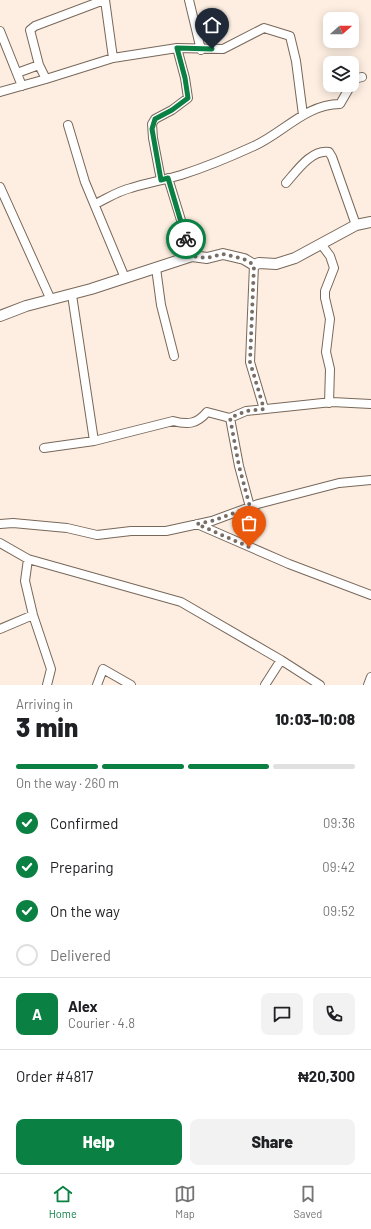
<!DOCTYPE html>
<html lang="en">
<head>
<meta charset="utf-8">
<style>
  body { margin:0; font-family:Barlow,sans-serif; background:#f2f2f2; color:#202124; height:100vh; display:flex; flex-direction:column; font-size:15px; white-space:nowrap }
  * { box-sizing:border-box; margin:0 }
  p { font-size:13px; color:#757577 }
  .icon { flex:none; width:22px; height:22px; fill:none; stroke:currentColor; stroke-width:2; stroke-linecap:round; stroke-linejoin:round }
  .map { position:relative; height:685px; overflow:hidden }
  .details { display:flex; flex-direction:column; background:#fff; flex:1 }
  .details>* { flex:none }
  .needle { width:26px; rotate:69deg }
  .fabs { position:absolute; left:323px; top:12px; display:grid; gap:8px }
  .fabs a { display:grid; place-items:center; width:36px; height:36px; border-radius:8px; background:#fff; box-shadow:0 2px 10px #0003; font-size:20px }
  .pin { position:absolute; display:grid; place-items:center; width:34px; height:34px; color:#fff; margin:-41px -17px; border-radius:50% 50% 50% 0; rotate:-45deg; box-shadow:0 0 4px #0007 }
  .pin .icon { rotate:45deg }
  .courier { position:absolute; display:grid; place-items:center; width:40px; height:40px; margin:-20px; border:3px solid #0b8043; border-radius:50%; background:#fff; color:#222; box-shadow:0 1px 5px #0007 }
  .headline em { font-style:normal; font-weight:800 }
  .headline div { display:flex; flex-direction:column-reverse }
  .headline { display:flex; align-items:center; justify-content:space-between; height:68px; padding:0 16px }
  h1 { font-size:26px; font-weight:800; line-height:30px }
  .bar { display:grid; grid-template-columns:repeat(4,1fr); gap:6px 4px; align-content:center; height:48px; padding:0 16px }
  .bar i { height:5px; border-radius:3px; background:#e0e0e0 }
  .bar .on { background:#0b8043 }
  .bar p { grid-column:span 4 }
  .line { display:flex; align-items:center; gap:10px; padding:0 16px; border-top:1px solid #e0e0e0 }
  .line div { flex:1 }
  .round { display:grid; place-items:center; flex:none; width:42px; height:42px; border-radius:8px; background:#f2f2f2 }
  ol { padding:0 16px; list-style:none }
  li { display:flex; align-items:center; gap:12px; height:44px }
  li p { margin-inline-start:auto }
  li .icon { padding:4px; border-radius:50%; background:#0b8043; color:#fff; stroke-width:4 }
  li:last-child { color:#757577 }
  li i { width:22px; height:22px; border:2px solid #e0e0e0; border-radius:50% }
  .primary-button { display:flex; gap:8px; margin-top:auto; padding:8px 16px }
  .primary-button a { flex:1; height:46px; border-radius:8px; background:#0b8043; color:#fff; font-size:16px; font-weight:800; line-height:46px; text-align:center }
  .primary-button a+a { background:#f2f2f2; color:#202124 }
  .tab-bar { display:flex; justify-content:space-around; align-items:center; height:56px; border-top:1px solid #e0e0e0; background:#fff; font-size:11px; color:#757577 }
  .tab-bar a { display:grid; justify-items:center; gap:2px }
  .tab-bar .on { color:#0b8043 }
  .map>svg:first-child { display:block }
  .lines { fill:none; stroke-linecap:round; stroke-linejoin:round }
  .minor-casing { stroke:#78685a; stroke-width:10 }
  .tertiary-casing { stroke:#78685a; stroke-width:12 }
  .minor { stroke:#fff; stroke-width:8 }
  .tertiary { stroke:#fff; stroke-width:10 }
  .done { stroke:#786e66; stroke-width:4; stroke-dasharray:0 7.2 }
  .route { stroke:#0b8043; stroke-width:5 }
</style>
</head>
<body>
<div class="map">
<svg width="371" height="685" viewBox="0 0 371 685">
  <rect width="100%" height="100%" fill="#fdeee1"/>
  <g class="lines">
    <defs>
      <path id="minor" d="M105,0L113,58
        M189,0L201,50
        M0,31L22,86
        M17,73L39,65
        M46,79L39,65L30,30L35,26L104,0
        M352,83L354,79L362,77
        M0,92L46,79L113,58L177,48L223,49L264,28L290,36L296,61L303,115
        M68,125L85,182L125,278
        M168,178L192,256
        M161,180L153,138L152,124L155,119L172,110L188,98L185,78L177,48
        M286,183C296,172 311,149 329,152L332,157L356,225
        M0,187L51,300
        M95,204C106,199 118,191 131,188C147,183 164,180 181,175C206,167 230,157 254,146C283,133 306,104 340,104L351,85
        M321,244L330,256L334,268L325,291V298L330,319L326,352L330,369L329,403
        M254,265L250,362L264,409
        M156,268L161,305L174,356
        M72,295L94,441
        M230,418L239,466L250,507
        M44,448L94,441L173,421C188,425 197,424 207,412L230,418L246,411L332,402L371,404
        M0,524L13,523L67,528L97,535L131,531H166L212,521L258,504L339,483L371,480
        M197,524L289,564L371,595
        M0,543L28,559L181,602L281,660L320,685
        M28,559L25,581L33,615L51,669L47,685
        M0,629L33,615
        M97,685L103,669L131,685
        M265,685L281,660
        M368,685L371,677"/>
      <path id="tertiary" d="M0,316L26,306L91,289L192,256L207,258L223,254L244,259L254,265L259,263L276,264L295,258L356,225L371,222"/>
    </defs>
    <!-- minor casing -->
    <use href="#minor" class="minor-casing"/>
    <!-- tertiary casing -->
    <use href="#tertiary" class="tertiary-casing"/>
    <!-- minor -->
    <use href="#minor" class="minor"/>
    <!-- tertiary -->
    <use href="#tertiary" class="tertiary"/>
  </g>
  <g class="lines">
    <!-- done -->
    <path class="done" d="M186,239L192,256L207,258L223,254L244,259L254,265L250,362L264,409L246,411L230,418L239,466L250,507L212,521L197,524L249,547"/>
    <!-- route -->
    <path class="route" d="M186,239L168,178L161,180L152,129L155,119L172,110L188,98L185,78L177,48L212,49"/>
  </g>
</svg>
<div class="fabs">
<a><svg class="needle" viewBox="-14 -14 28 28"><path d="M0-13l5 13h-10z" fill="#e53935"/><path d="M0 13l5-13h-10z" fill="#757577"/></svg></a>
<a><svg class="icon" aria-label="layers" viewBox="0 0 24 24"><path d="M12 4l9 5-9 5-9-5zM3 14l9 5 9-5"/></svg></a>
</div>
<div class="pin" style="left:249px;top:547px;background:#ea580c"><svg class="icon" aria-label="bag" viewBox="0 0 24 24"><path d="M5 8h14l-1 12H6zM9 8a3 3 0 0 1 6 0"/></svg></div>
<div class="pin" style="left:212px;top:49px;background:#1f2937"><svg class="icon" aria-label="home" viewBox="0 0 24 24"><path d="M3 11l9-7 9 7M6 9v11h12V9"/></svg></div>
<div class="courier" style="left:186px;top:239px"><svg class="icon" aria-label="bike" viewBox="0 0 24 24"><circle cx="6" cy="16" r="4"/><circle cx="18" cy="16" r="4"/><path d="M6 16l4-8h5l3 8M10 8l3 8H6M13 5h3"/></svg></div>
</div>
<section class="details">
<div class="headline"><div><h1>3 min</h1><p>Arriving in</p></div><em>10:03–10:08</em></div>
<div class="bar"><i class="on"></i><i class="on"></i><i class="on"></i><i></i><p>On the way · 260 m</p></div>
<ol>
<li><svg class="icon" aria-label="check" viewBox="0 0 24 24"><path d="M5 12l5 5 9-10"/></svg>Confirmed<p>09:36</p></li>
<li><svg class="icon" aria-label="check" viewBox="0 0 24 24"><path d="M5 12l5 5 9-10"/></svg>Preparing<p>09:42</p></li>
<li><svg class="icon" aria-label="check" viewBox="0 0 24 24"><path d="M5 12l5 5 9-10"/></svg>On the way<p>09:52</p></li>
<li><i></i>Delivered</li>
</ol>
<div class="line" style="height:72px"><b class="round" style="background:#0b8043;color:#fff">A</b><div><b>Alex</b><p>Courier · 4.8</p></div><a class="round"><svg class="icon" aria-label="chat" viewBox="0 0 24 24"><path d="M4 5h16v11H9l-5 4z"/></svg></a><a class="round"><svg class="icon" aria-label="phone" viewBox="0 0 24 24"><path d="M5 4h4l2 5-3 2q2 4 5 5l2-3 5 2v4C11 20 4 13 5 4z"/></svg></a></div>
<div class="line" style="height:52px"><div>Order #4817</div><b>₦20,300</b></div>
<div class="primary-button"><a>Help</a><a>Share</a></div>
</section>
<nav class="tab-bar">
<a class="on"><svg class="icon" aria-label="home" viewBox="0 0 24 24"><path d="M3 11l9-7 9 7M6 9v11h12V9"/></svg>Home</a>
<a><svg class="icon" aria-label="map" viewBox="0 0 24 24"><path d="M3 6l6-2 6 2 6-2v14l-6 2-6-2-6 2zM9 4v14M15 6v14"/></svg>Map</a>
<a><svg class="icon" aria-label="saved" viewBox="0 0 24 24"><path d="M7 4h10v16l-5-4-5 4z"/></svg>Saved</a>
</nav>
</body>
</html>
